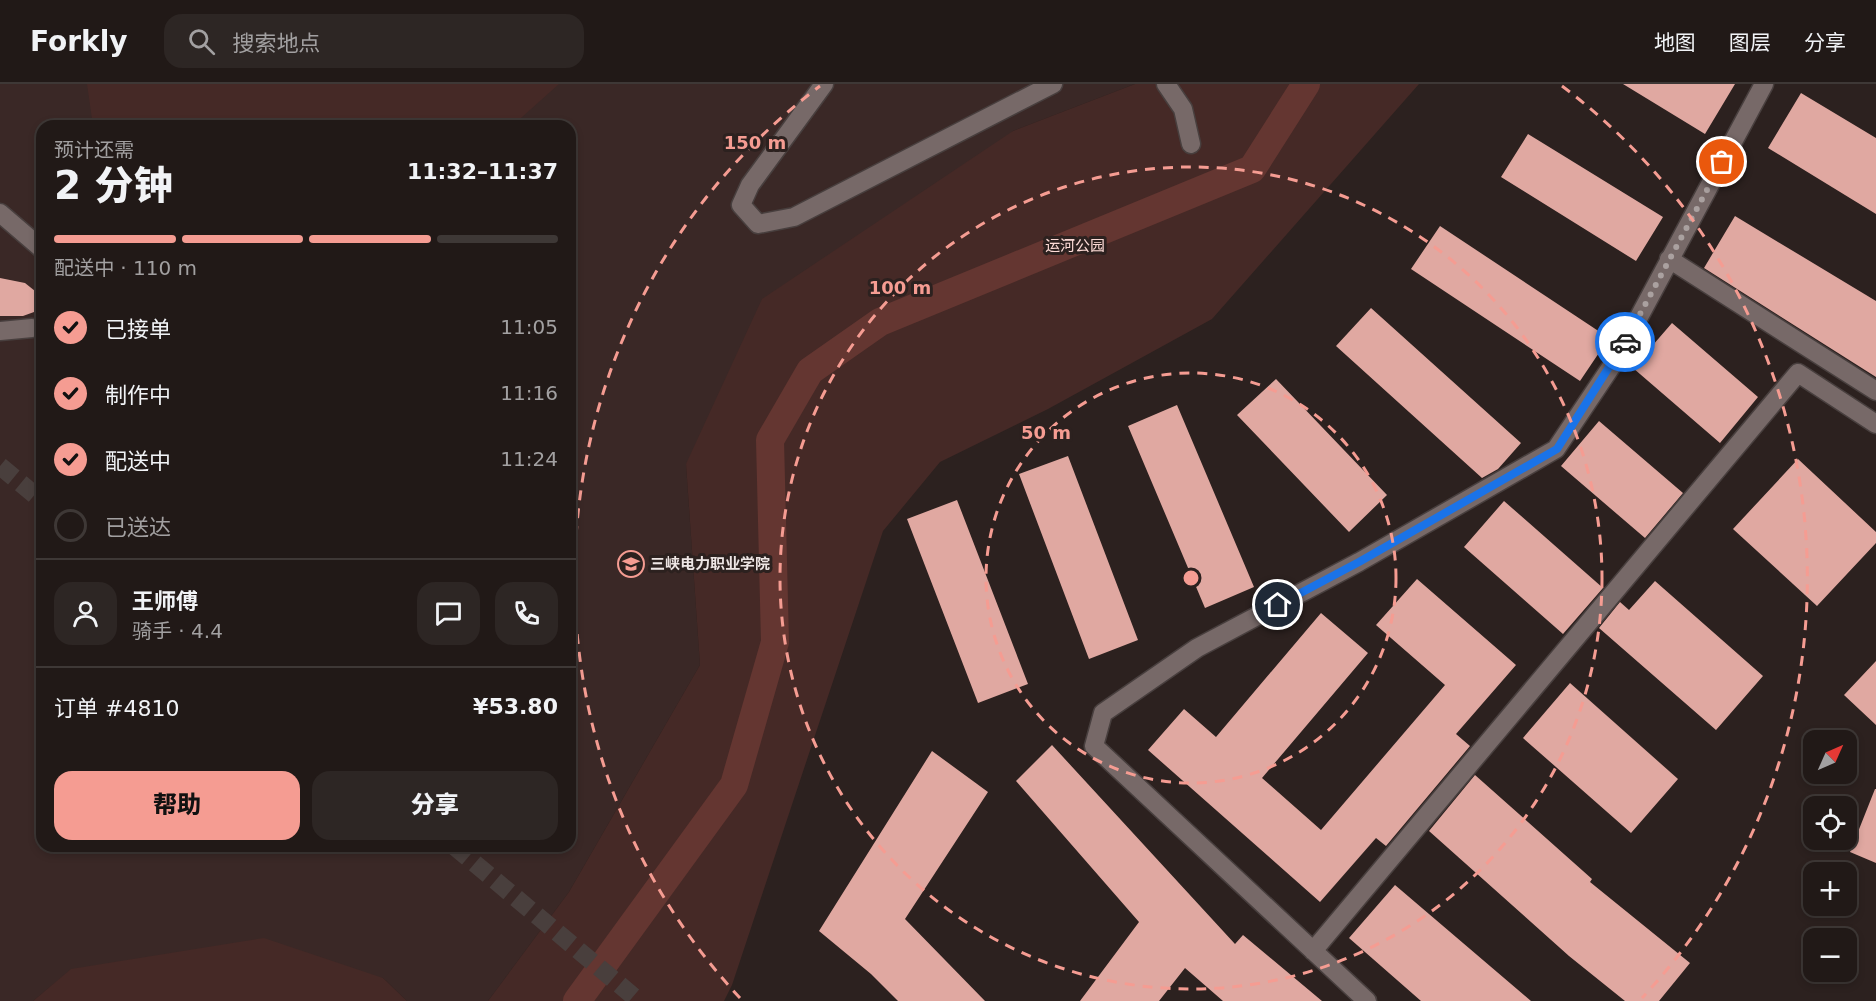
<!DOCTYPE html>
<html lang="zh">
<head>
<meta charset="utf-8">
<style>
  body { margin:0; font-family:"DejaVu Sans","Noto Sans SC",sans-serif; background:#2d2624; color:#f1f3f6; height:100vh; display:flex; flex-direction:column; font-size:22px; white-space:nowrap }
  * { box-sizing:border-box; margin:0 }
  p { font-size:20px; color:#a2a0a1 }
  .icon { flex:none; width:33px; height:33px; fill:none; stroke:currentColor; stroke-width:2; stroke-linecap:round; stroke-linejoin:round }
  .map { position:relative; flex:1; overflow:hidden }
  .details { position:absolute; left:36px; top:36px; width:540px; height:732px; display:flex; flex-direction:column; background:#211917; border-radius:18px; box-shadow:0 3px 9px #0003,0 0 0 2px #3e3836 }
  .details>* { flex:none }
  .needle { width:39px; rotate:45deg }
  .controls { position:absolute; left:1803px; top:646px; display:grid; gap:12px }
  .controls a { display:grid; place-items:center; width:54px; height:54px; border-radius:12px; background:#211917; box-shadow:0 3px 9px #0003,0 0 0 2px #3e3836; font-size:30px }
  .pin { position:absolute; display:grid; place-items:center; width:51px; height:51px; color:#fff; margin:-26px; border:3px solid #fff; border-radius:50%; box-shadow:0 2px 6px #0007 }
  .courier { position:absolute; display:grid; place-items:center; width:60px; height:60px; margin:-30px; border:4px solid #1a73e8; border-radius:50%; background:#fff; color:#222; box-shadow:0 2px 8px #0007 }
  .head em { font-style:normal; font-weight:800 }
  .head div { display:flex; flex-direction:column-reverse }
  .head { display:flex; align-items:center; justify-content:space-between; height:102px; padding:0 18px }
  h1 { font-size:39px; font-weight:800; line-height:45px }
  .bar { display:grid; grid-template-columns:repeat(4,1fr); gap:9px 6px; align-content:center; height:72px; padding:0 18px }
  .bar i { height:8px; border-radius:4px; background:#3e3836 }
  .bar .current { background:#f59c92 }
  .bar p { grid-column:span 4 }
  .line { display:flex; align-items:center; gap:15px; padding:0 18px; border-top:2px solid #3e3836 }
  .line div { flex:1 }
  .round { display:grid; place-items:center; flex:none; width:63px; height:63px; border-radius:18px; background:#2d2624 }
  ol { padding:0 18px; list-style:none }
  li { display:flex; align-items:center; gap:18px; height:66px }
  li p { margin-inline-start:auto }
  li .icon { padding:6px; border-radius:50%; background:#f59c92; color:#111; stroke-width:4 }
  li:last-child { color:#a2a0a1 }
  li i { width:33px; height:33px; border:3px solid #3e3836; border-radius:50% }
  .action { display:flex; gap:12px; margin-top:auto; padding:12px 18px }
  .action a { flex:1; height:69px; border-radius:18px; background:#f59c92; color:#111; font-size:24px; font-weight:800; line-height:69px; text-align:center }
  .action a+a { background:#2d2624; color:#f1f3f6 }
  header { display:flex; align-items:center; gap:36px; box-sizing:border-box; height:84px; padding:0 30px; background:#211917; border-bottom:2px solid #3e3836 }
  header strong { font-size:28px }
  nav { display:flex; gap:33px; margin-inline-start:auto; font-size:21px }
  .search { width:420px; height:54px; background:#2d2624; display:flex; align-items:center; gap:15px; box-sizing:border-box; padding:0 21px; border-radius:18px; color:#a2a0a1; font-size:22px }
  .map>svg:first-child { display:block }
  .built { fill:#3a2826; fill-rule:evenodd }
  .green { fill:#452926 }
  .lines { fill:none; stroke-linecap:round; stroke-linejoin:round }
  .canal { stroke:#643631; stroke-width:28 }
  .building { fill:#e0a8a1 }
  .major-tunnel { stroke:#493f3d; stroke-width:18; stroke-dasharray:18 9; stroke-linecap:butt }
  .minor-casing { stroke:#483f3e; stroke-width:21 }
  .minor { stroke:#776968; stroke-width:18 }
  .done { stroke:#aaa1a0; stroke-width:6; stroke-dasharray:0 10.8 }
  .route { stroke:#1a73e8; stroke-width:8 }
  .ring { fill:none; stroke:#f59c92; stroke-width:3; stroke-dasharray:10 8 }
  .labels { text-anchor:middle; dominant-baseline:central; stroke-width:6; stroke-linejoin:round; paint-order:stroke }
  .park-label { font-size:15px; fill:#fddbd6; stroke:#2c211f }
  .poi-label { font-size:15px; font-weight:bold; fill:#eee6e5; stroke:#2c211f; text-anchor:start }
  .centre { fill:#f59c92; stroke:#2c211f; stroke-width:3 }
  .ring-label { font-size:18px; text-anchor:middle; font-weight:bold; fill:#f59c92; stroke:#2c211f; stroke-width:6; stroke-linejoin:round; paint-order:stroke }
</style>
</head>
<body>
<header>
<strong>Forkly</strong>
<div class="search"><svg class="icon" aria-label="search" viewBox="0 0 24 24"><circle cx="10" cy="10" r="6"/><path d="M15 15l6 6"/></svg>搜索地点</div>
<nav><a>地图</a><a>图层</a><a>分享</a></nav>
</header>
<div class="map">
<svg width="1876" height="917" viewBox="0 0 1876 917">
  <rect width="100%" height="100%" fill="#2c211f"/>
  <!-- built -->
  <path class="built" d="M0,0H1135L1013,47L686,380L700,581L569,808L488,917H407L383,894L72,885L33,917H0ZM42,42H570V762H42Z"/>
  <!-- green -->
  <path class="green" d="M87,0H559L512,42H93Z
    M1135,0H1419L1212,235L1048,325L940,378L883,447L732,901L724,917H488L569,808L700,581L686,380L762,215L1013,47Z
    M264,854L383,894L407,917H33L71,885Z"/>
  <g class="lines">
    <!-- canal -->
    <path class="canal" d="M577,917L734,701L775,558L770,356L810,287L880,238L1252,85L1306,0"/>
  </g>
  <!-- building -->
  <path class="building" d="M1623,0H1735L1705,50Z
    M1801,9L1876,54V130L1768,64Z
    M1528,50L1663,133L1636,177L1501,93Z
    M1735,132L1876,217V293L1704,184Z
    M1440,142L1609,254L1580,297L1411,185Z
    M0,194L25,199L35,207L39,215L34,228L23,232H0Z
    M1371,224L1521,359L1498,385L1482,394L1336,262Z
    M1672,239L1758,313L1720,359L1633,284Z
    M1276,295L1387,411L1349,448L1237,331Z
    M1177,321L1254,503L1205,524L1128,342Z
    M1599,337L1683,409L1645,454L1561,382Z
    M1068,372L1138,556L1089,575L1019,390Z
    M1798,375L1876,448V459L1817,522L1733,445Z
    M957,416L1028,600L978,619L907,435Z
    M1504,417L1603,504L1563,550L1464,463Z
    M1417,495L1516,581L1456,650L1470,662L1386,762L1376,754L1320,818L1148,666L1184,625L1216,653L1321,529L1368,569L1262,694L1321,746L1445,601L1376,541Z
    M1655,497L1763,592L1716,646L1599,544L1620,518L1629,526Z
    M1876,577V641L1844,611Z
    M1570,599L1678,695L1631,749L1523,654Z
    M1052,661L1235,860L1243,851L1322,917H1223L1185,884L1159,917H1080L1139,838L1016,697Z
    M932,667L988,708L905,835L985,917H898L871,890L819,847Z
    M1475,691L1592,795L1590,798L1690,879L1659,917H1625L1569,872L1429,747Z
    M1875,705H1876V779L1850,768Z
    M1395,801L1531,917H1421L1349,854Z"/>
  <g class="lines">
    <!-- major-tunnel -->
    <path class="major-tunnel" d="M0,382L42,417
      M454,762L639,917"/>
    <defs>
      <path id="minor" d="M824,0L750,101L741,121L758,140L794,133L1053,0
        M1166,0L1183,25L1191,60
        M0,129L42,165
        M1669,175L1876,307
        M0,247L32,244
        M1313,867L1798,289L1876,340
        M1367,917L1094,662L1103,629L1197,564L1359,478L1556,365L1617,274L1764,0"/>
    </defs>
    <!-- minor casing -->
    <use href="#minor" class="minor-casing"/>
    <!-- minor -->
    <use href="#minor" class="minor"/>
  </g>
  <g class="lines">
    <!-- done -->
    <path class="done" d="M1625,258L1722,78"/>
    <!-- route -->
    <path class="route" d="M1278,521L1359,478L1557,365L1625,258"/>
  </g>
  <!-- distance rings -->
  <g class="ring">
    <circle cx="1191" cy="494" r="205"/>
    <circle cx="1191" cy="494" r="411"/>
    <path d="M740 914A616 616 0 0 1 820 2M1562 2A616 616 0 0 1 1642 914"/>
  </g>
  <!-- icons -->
  <defs>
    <symbol id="university-ring" viewBox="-11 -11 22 22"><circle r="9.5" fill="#2c211f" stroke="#f59c92" stroke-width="1.5"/><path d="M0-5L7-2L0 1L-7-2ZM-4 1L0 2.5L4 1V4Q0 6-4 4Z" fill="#f59c92"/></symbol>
  </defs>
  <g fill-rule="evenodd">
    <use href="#university-ring" x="616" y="465" width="30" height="30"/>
  </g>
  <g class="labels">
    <!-- park labels -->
    <g class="park-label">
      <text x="1075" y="162">运河公园</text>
    </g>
    <!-- poi labels -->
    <g class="poi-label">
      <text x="650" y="480">三峡电力职业学院</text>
    </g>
  </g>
  <circle cx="1191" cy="494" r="9" class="centre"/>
  <g class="ring-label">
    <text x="755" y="65">150 m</text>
    <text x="900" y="210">100 m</text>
    <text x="1046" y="355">50 m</text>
  </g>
</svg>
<div class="controls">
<a><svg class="needle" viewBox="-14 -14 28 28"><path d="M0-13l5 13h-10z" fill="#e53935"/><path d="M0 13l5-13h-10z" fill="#a2a0a1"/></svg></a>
<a><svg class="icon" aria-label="locate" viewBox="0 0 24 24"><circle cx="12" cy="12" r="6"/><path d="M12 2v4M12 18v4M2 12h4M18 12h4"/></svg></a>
<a>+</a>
<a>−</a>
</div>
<div class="pin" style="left:1722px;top:78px;background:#ea580c"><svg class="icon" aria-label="bag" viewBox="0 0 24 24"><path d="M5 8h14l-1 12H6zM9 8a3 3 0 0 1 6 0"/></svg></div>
<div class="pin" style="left:1278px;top:521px;background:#1f2937"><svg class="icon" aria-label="home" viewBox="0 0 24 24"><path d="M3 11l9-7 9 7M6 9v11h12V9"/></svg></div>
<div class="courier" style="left:1625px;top:258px"><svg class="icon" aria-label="car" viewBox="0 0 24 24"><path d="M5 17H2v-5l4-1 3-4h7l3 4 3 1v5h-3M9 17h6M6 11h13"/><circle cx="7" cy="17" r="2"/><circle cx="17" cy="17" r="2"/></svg></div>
<section class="details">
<div class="head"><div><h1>2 分钟</h1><p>预计还需</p></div><em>11:32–11:37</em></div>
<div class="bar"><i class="current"></i><i class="current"></i><i class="current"></i><i></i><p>配送中 · 110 m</p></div>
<ol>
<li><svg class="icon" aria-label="check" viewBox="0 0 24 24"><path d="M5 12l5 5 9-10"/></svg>已接单<p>11:05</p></li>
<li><svg class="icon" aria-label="check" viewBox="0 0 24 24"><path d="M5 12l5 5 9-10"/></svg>制作中<p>11:16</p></li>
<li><svg class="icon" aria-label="check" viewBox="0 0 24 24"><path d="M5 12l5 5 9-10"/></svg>配送中<p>11:24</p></li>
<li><i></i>已送达</li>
</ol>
<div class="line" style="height:108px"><a class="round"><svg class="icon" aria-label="person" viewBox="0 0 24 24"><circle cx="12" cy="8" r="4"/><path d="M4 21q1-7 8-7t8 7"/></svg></a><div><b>王师傅</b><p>骑手 · 4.4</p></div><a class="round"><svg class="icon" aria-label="chat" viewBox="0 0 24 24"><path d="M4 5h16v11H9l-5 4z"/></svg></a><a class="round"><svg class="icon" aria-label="phone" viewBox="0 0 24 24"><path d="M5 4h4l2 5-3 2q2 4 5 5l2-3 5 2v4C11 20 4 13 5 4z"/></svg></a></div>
<div class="line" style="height:78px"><div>订单 #4810</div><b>¥53.80</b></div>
<div class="action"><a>帮助</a><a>分享</a></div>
</section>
</div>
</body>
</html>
